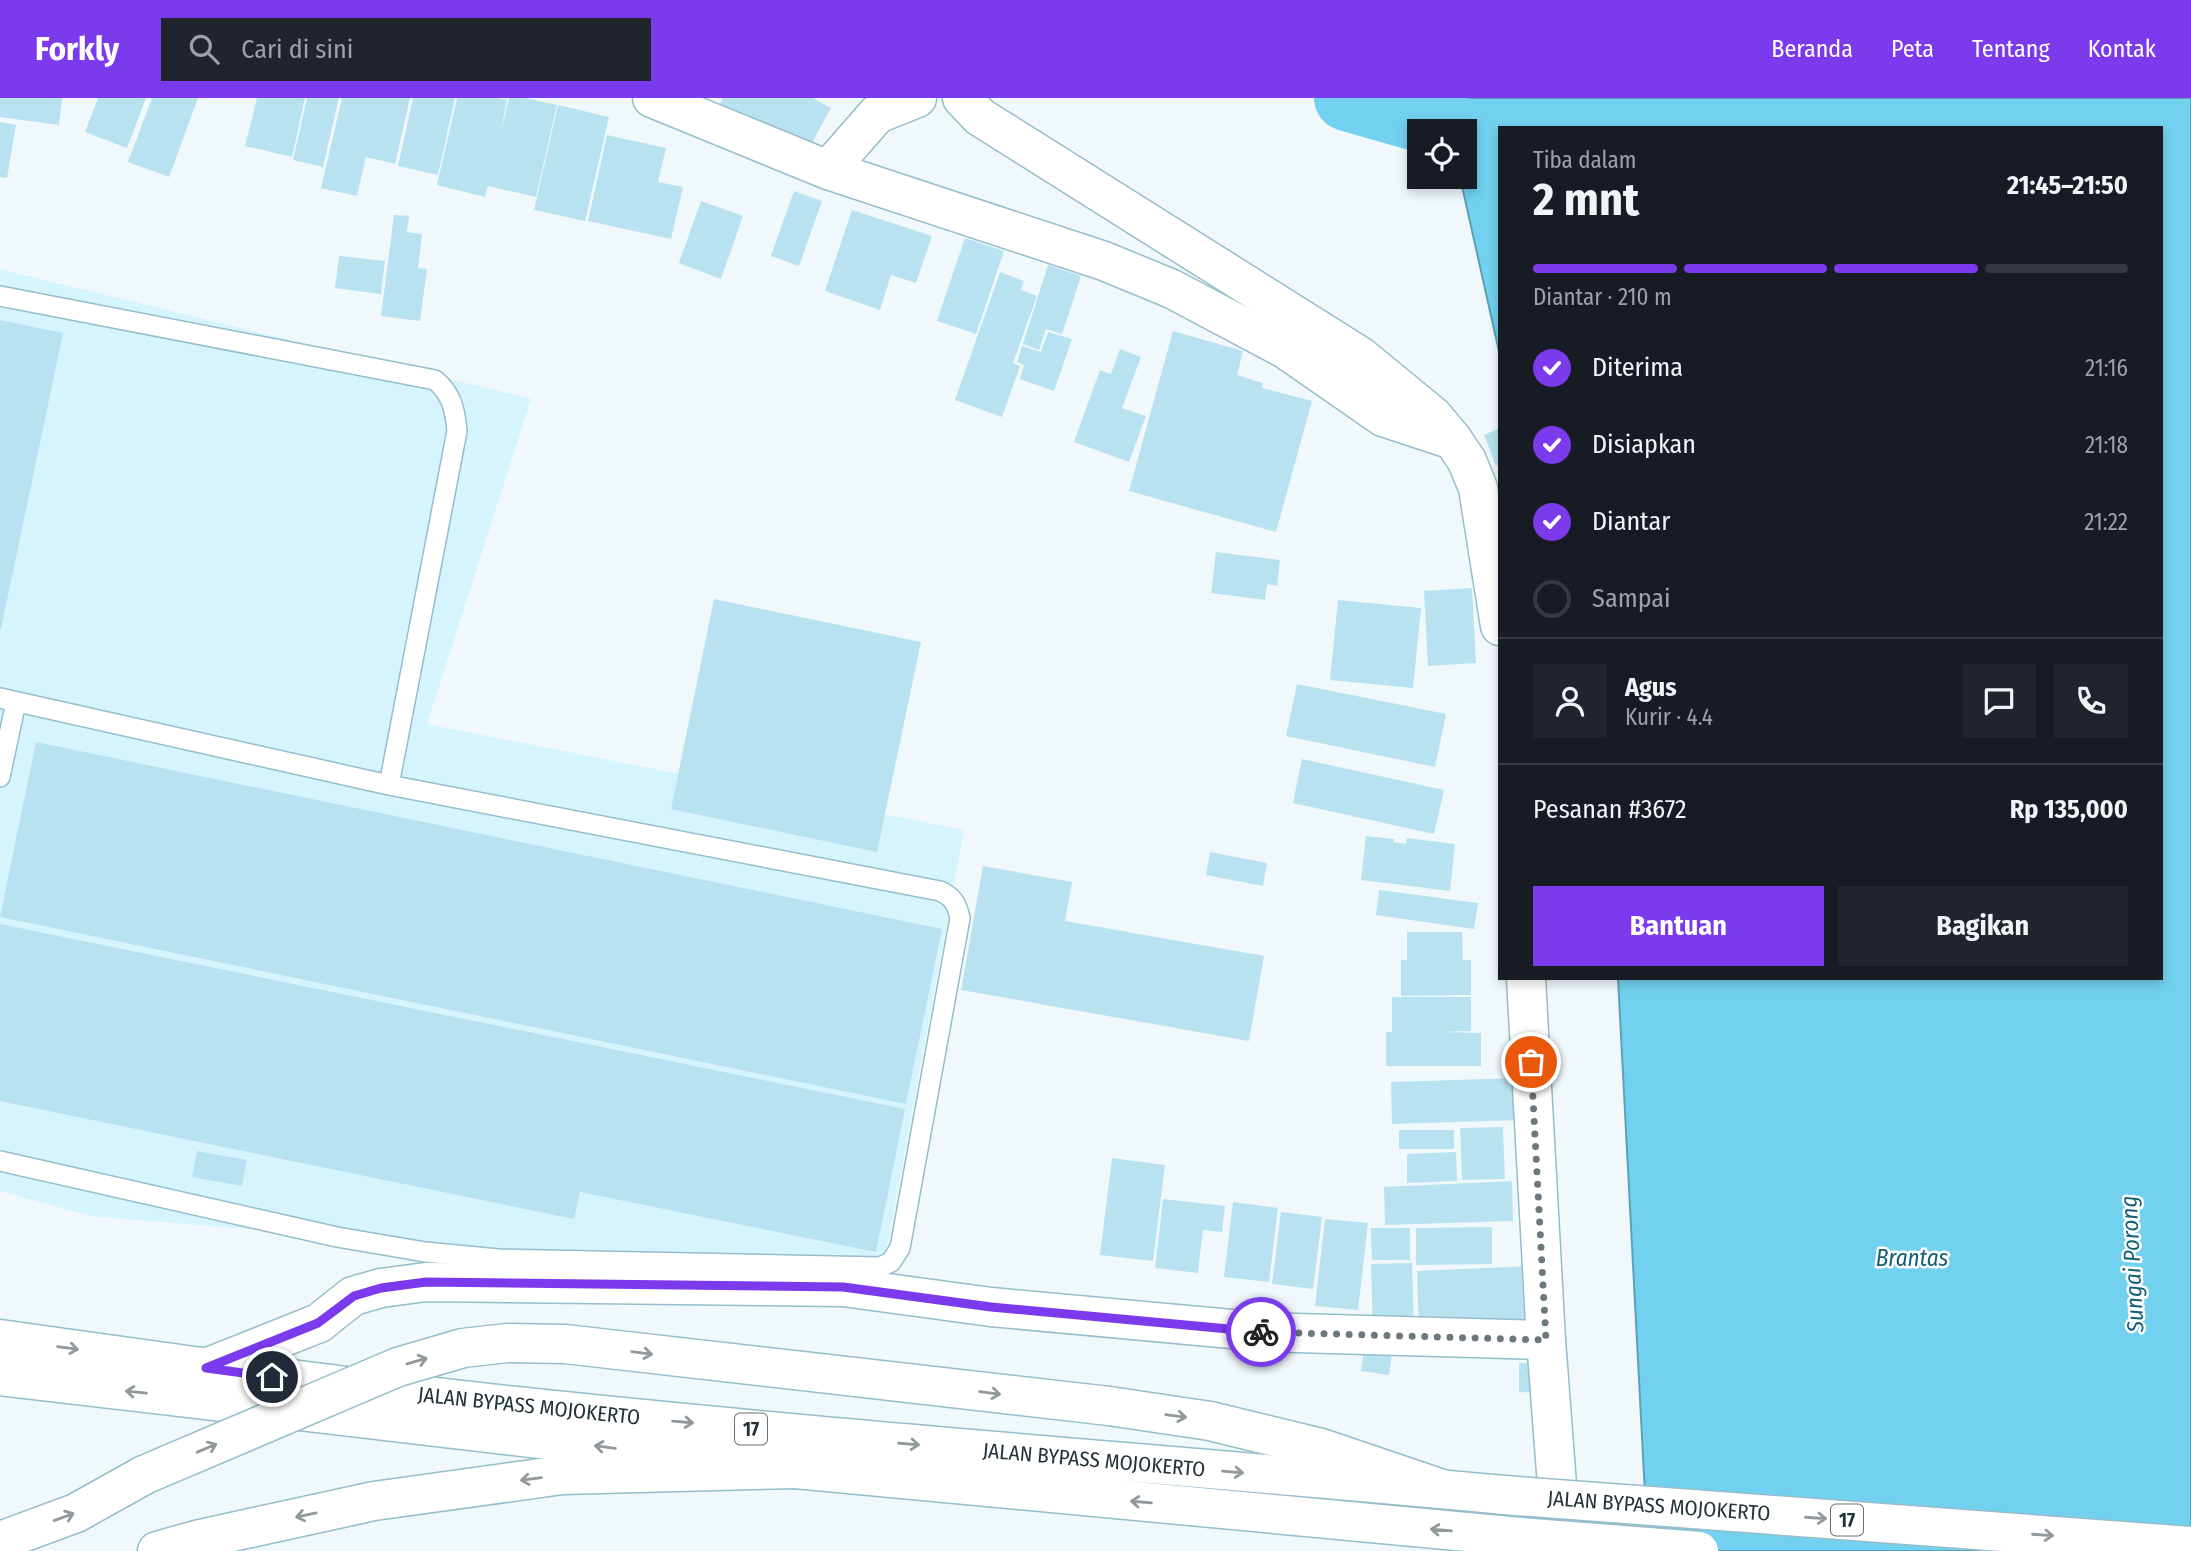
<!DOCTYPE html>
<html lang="id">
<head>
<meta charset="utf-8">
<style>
  body { margin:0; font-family:"Fira Sans Condensed",sans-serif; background:#20242c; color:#f1f3f6; height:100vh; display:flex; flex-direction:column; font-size:26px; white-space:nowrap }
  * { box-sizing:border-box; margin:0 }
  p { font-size:23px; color:#9ea1a6 }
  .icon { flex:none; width:38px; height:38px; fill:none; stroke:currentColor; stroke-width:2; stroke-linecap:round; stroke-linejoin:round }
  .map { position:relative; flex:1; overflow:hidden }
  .details { position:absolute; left:1498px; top:28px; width:665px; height:854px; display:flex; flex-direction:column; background:#171b24; border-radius:0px; box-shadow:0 4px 10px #0003 }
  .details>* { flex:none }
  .tools { position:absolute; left:1407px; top:21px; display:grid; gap:14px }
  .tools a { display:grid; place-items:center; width:70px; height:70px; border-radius:0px; background:#171b24; box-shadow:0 4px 10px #0003; font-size:35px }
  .pin { position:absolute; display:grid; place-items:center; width:60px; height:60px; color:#fff; margin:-30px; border:4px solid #fff; border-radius:50%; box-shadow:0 2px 7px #0007 }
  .courier { position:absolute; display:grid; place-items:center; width:70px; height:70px; margin:-35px; border:5px solid #7c3aed; border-radius:50%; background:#fff; color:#222; box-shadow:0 2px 9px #0007 }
  .head em { font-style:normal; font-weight:700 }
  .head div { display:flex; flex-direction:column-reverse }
  .head { display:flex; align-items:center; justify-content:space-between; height:119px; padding:0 35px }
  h1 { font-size:46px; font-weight:700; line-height:52px }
  .bar { display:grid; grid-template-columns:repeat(4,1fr); gap:10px 7px; align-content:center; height:84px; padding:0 35px }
  .bar i { height:9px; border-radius:5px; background:#363941 }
  .bar .active { background:#7c3aed }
  .bar p { grid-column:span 4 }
  .line { display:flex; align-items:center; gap:18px; padding:0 35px; border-top:2px solid #363941 }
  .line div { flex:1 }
  .round { display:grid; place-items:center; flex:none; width:74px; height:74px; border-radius:0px; background:#20242c }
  ol { padding:0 35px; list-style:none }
  li { display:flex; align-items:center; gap:21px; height:77px }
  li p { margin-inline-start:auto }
  li .icon { padding:7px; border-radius:50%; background:#7c3aed; color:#fff; stroke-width:4 }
  li:last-child { color:#9ea1a6 }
  li i { width:38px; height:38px; border:4px solid #363941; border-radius:50% }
  .cta { display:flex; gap:14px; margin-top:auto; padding:14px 35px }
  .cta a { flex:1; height:80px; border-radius:0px; background:#7c3aed; color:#fff; font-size:28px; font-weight:700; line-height:80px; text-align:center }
  .cta a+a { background:#20242c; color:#f1f3f6 }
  header { display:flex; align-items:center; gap:42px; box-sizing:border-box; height:98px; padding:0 35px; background:#7c3aed; color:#fff }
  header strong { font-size:33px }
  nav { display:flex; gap:38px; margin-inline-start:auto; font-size:24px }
  .search { width:490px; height:63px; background:#20242c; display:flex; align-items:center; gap:18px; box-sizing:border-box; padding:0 24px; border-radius:0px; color:#9ea1a6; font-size:26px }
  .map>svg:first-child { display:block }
  .built { fill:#d6f4fe }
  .water { fill:#72d1ef; stroke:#5aa2b8; stroke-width:2 }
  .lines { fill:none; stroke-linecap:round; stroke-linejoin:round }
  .river { stroke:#72d1ef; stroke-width:66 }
  .building { fill:#b9e2f1 }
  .service-casing { stroke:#95bdcb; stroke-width:22 }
  .minor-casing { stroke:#95bdcb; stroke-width:41 }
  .tertiary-casing { stroke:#95bdcb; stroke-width:41 }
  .trunk-casing { stroke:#95bdcb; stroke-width:41 }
  .motorway-casing { stroke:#95bdcb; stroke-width:41 }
  .service { stroke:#fff; stroke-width:19 }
  .minor { stroke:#fff; stroke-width:38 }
  .tertiary { stroke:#fff; stroke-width:38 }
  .trunk { stroke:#fff; stroke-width:38 }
  .motorway { stroke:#fff; stroke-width:38 }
  .trunk-bridge-casing { stroke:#95bdcb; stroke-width:41; stroke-linecap:butt }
  .motorway-bridge-casing { stroke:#95bdcb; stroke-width:41; stroke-linecap:butt }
  .trunk-bridge { stroke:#fff; stroke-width:38 }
  .motorway-bridge { stroke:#fff; stroke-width:38 }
  .oneway { stroke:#91999c }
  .done { stroke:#6b787d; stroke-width:7; stroke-dasharray:0 12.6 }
  .route { stroke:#7c3aed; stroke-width:9 }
  .labels { text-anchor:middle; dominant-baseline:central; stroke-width:5; stroke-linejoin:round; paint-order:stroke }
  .shield { fill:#fff; stroke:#657074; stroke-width:2 }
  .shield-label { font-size:19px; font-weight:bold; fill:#233339 }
  .street-label { font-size:21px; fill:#233339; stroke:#fff }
  .water-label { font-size:23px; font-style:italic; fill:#126075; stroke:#fff }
</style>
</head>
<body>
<header>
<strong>Forkly</strong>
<div class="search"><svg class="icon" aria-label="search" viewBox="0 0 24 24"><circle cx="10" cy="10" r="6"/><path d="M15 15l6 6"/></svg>Cari di sini</div>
<nav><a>Beranda</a><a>Peta</a><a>Tentang</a><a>Kontak</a></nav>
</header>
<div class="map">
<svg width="2191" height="1453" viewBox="0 0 2191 1453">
  <rect width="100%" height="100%" fill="#f0f8fb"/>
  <!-- built -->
  <path class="built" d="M0,171L531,301L427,626L964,732L885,1161L477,1150L91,1118L0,1093Z"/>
  <!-- water -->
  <path class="water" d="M1447,0H2191V1453H1648L1618,880H2161V30H1500V258L1460,79H1465V33H1450Z"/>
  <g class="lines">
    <!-- river -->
    <path class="river" d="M1347,0L1462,33"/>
  </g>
  <!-- building -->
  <path class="building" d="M0,0H62L59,27L0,19Z
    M98,0H146L127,50L85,34Z
    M152,0H198L169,79L128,64Z
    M257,0H305L292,59L245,48Z
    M307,0H339L323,69L293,62Z
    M342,0H410L395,66L366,59L357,98L321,90Z
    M413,0H455L438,77L398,68Z
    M457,0H497L507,2L500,37L509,0H525L557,7L536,99L488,88L485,99L437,87Z
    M723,0H813L831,10L804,59L718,10Z
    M558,7L609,19L585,123L534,112Z
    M0,24L16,27L7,80L0,79Z
    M607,37L666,50L658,84L683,89L671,141L588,123Z
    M794,93L822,103L799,168L771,158Z
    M701,103L743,118L721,181L679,165Z
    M852,112L932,138L916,185L891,177L880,212L825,193Z
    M394,117L409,118L407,134L422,136L418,170L427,171L420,223L381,218Z
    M965,140L1004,153L976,236L937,223Z
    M339,158L385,163L381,196L335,190Z
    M1048,167L1081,178L1062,236L1046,231L1039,252L1023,246Z
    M1000,174L1024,183L1021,192L1037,198L1013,265L1020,268L1002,319L955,302Z
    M0,222L63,235L1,531L0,530Z
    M1173,233L1243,253L1237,277L1263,285L1262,290L1312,303L1276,434L1129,393Z
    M1048,234L1072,241L1054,293L1020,281L1024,267L1017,264L1022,248L1041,254Z
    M1120,251L1141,259L1122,310L1146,318L1129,364L1074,344L1100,272L1111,276Z
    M1500,330V367L1496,368L1484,337Z
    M1216,454L1280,462L1277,488L1267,486L1265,502L1211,495Z
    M1472,490L1476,565L1428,568L1424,493Z
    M714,501L921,544L877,754L671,711Z
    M1338,502L1421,510L1413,590L1330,582Z
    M1297,586L1446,616L1435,669L1286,638Z
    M36,644L942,831L906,1006L0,819Z
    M1302,661L1444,692L1434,736L1293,705Z
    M1366,738L1394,741L1393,744L1406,746L1407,740L1455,746L1450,793L1361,782Z
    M1210,754L1267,765L1263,788L1206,777Z
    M983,768L1072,784L1065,823L1264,858L1249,943L961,892Z
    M1379,792L1478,805L1474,831L1376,817Z
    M0,826L905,1011L876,1154L580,1094L574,1121L0,1003Z
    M1407,834H1462L1463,862H1471V897L1401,898V862H1407Z
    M1392,899H1471V933L1442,934L1481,935V968H1386V934H1392Z
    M1519,980L1520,1022L1392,1026L1391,984Z
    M1503,1029L1505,1081L1462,1082L1460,1030Z
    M1399,1032H1454V1051H1399Z
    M197,1053L247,1062L242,1088L192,1079Z
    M1456,1054L1457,1083L1407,1085V1056Z
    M1112,1060L1165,1067L1153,1163L1100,1157Z
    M1512,1083L1513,1123L1385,1127L1384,1089Z
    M1163,1101L1225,1108L1222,1134L1203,1132L1198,1175L1155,1170Z
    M1233,1104L1278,1110L1269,1184L1224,1179Z
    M1281,1114L1322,1119L1313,1191L1272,1186Z
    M1325,1121L1368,1125L1358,1212L1315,1208Z
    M1492,1129V1166L1416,1167V1130Z
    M1371,1130H1410V1162H1372Z
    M1412,1165L1414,1234L1373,1235L1371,1166Z
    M1532,1168L1534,1233L1419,1237L1417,1173Z
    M1366,1239L1394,1242L1389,1277L1361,1273Z
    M1519,1265L1546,1266L1545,1295L1519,1294Z"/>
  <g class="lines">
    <defs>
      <path id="service" d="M0,198L435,282C452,296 455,312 457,333L389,687
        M0,600L389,687L940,793C953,799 957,806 960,820L900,1150L891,1164L880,1169L498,1161L425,1154L337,1139L0,1063
        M0,679L16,604"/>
      <path id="minor" d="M652,0L828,72L1104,163L1172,191L1285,251L1383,319L1453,342
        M828,72L877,16L917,0
        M206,1270L319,1225L353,1198L381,1190L426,1184L843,1189L991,1209L1264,1234L1546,1242"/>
      <path id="tertiary" d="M962,0L980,19L1360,258L1433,318L1453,342L1467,363L1478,390L1500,528
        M1526,880L1546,1242L1562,1453"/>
      <path id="trunk" d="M0,1241C178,1266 356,1291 535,1310C857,1344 1181,1367 1504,1397
        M0,1278L795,1371L1509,1438"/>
      <path id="motorway" d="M1109,1308L1210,1323L1321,1350L1442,1391
        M0,1443L76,1415L144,1377
        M157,1453L200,1441L374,1403L562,1377L795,1371"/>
    </defs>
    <!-- service casing -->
    <use href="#service" class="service-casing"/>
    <!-- minor casing -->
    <use href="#minor" class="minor-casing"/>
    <!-- tertiary casing -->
    <use href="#tertiary" class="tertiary-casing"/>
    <!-- trunk casing -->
    <use href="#trunk" class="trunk-casing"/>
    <!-- motorway casing -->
    <use href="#motorway" class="motorway-casing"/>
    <!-- service -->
    <use href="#service" class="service"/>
    <!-- minor -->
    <use href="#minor" class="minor"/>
    <!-- tertiary -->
    <use href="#tertiary" class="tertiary"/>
    <!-- trunk -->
    <use href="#trunk" class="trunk"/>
    <!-- motorway -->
    <use href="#motorway" class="motorway"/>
    <defs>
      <path id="trunk-bridge" d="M1504,1397L2191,1448
        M1509,1438L1699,1453"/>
      <path id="motorway-bridge" d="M144,1377L398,1269L463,1250L507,1245L565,1246L1109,1308"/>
    </defs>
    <!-- trunk-bridge casing -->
    <use href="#trunk-bridge" class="trunk-bridge-casing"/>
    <!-- motorway-bridge casing -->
    <use href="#motorway-bridge" class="motorway-bridge-casing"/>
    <!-- trunk-bridge -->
    <use href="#trunk-bridge" class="trunk-bridge"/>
    <!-- motorway-bridge -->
    <use href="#motorway-bridge" class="motorway-bridge"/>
  </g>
  <!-- one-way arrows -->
  <defs><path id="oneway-shaft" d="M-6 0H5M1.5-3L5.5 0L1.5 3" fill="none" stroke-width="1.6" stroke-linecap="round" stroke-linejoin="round" transform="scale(1.75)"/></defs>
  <g class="oneway">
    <use href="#oneway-shaft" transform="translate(68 1250) rotate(8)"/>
    <use href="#oneway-shaft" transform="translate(642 1255) rotate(7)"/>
    <use href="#oneway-shaft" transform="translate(417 1263) rotate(-16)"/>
    <use href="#oneway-shaft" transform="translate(136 1294) rotate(-174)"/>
    <use href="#oneway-shaft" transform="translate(990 1295) rotate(7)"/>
    <use href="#oneway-shaft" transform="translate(1176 1318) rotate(8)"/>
    <use href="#oneway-shaft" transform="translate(683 1324) rotate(5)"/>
    <use href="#oneway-shaft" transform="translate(909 1346) rotate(5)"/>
    <use href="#oneway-shaft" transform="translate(605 1349) rotate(-173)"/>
    <use href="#oneway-shaft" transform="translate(207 1350) rotate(-23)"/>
    <use href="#oneway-shaft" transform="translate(1233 1374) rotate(5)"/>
    <use href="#oneway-shaft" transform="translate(531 1381) rotate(172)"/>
    <use href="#oneway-shaft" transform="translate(1141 1404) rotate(-175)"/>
    <use href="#oneway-shaft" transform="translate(306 1417) rotate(168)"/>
    <use href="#oneway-shaft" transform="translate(64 1419) rotate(-20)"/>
    <use href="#oneway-shaft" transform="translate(1816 1420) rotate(4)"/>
    <use href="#oneway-shaft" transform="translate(1441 1432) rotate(-175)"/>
    <use href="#oneway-shaft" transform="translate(2043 1437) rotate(4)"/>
  </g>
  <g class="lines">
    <!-- done -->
    <path class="done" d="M1261,1234L1546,1242L1531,964"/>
    <!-- route -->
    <path class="route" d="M272,1279L206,1270L318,1225L354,1198L381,1190L426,1184L843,1189L991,1209L1261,1234"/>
  </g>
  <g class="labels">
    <!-- shield labels -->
    <g class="shield">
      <rect x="735" y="1315.5" width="32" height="31" rx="5"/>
      <rect x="1831" y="1406.5" width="32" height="31" rx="5"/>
    </g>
    <g class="shield-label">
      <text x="751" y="1331">17</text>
      <text x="1847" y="1422">17</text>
    </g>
    <!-- street labels -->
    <g class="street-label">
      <text transform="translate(529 1308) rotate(6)">JALAN BYPASS MOJOKERTO</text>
      <text transform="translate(1094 1362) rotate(5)">JALAN BYPASS MOJOKERTO</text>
      <text transform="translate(1659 1408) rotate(4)">JALAN BYPASS MOJOKERTO</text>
    </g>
    <!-- water labels -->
    <g class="water-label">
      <text x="1912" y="1160">Brantas</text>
      <text transform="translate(2132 1166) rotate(-93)">Sungai Porong</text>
    </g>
  </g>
</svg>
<div class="tools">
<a><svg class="icon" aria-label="locate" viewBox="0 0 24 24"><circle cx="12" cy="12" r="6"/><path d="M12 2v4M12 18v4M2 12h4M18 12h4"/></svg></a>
</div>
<div class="pin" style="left:1531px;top:964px;background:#ea580c"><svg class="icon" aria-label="bag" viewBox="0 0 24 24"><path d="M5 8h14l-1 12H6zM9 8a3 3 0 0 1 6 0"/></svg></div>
<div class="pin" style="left:272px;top:1279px;background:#1f2937"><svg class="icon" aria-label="home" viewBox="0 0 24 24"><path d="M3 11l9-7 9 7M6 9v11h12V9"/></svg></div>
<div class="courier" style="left:1261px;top:1234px"><svg class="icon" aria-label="bike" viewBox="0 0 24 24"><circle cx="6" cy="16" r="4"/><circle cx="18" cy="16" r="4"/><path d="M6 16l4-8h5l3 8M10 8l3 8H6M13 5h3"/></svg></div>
<section class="details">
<div class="head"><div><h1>2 mnt</h1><p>Tiba dalam</p></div><em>21:45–21:50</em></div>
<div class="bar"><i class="active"></i><i class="active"></i><i class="active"></i><i></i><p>Diantar · 210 m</p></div>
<ol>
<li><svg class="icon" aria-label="check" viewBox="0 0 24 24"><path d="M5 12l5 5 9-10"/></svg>Diterima<p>21:16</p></li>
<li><svg class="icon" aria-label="check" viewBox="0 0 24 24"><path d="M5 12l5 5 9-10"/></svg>Disiapkan<p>21:18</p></li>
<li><svg class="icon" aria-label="check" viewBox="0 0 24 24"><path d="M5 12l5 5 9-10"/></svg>Diantar<p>21:22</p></li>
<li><i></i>Sampai</li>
</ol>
<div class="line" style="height:126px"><a class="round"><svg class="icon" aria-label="person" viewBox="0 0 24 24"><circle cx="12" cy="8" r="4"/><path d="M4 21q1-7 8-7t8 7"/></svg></a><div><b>Agus</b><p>Kurir · 4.4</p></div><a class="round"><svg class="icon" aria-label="chat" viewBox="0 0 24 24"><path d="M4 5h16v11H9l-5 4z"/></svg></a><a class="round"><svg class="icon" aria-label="phone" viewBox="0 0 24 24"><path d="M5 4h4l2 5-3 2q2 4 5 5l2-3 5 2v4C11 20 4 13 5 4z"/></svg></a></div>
<div class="line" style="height:91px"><div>Pesanan #3672</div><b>Rp 135,000</b></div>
<div class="cta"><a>Bantuan</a><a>Bagikan</a></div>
</section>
</div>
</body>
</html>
